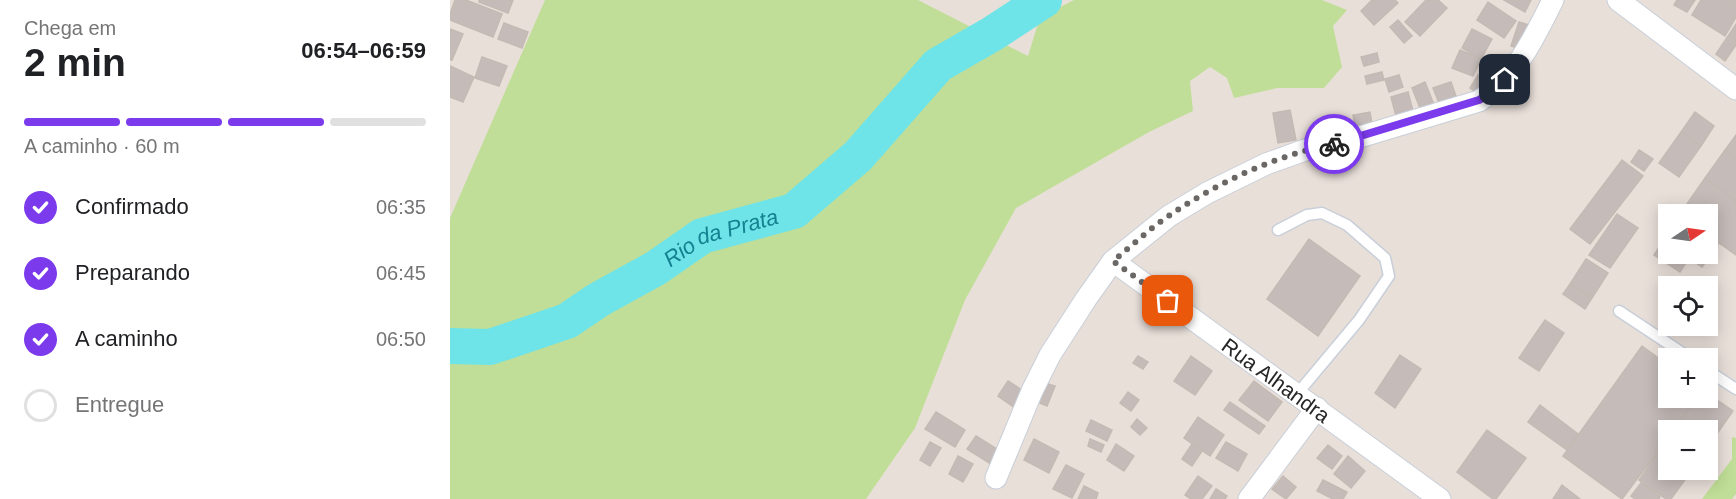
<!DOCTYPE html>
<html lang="pt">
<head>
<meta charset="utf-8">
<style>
  body { margin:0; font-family:Arial,sans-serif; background:#f6f6f6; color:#202124; height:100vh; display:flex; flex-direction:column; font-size:22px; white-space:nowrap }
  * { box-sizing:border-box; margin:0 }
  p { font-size:20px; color:#757577 }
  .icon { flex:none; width:33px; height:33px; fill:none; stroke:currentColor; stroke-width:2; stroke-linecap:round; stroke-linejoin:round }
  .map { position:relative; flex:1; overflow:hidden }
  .side { display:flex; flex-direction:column; background:#fff; width:450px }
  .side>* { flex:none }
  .needle { width:39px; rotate:77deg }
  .tools { position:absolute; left:1208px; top:204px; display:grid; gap:12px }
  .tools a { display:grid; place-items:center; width:60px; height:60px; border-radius:0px; background:#fff; box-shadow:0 3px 15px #0003; font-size:30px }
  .pin { position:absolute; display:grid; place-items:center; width:51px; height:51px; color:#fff; margin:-26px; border-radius:12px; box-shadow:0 3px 9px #0006 }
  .courier { position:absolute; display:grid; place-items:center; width:60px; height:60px; margin:-30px; border:4px solid #7c3aed; border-radius:50%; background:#fff; color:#222; box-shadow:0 2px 8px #0007 }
  .overview em { font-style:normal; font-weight:700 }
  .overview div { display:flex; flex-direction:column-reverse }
  .overview { display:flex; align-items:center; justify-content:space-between; height:102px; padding:0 24px }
  h1 { font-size:39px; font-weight:700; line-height:45px }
  .bar { display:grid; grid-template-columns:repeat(4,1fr); gap:9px 6px; align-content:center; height:72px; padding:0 24px }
  .bar i { height:8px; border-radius:4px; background:#e0e0e0 }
  .bar .active { background:#7c3aed }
  .bar p { grid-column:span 4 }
  ol { padding:0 24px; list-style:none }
  li { display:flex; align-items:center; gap:18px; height:66px }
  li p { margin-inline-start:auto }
  li .icon { padding:6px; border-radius:50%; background:#7c3aed; color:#fff; stroke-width:4 }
  li:last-child { color:#757577 }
  li i { width:33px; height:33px; border:3px solid #e0e0e0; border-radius:50% }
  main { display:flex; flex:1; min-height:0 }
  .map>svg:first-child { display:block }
  .green { fill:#c0de97 }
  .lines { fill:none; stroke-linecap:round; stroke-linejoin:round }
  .river { stroke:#6fe4e8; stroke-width:36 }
  .building { fill:#c5bcb9; stroke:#c4bab3; stroke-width:1.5 }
  .lane-casing { stroke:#c8cfd9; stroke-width:13 }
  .street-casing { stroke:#c8cfd9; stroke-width:23 }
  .lane { stroke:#fff; stroke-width:10 }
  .street { stroke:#fff; stroke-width:21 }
  .done { stroke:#6b6765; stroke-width:6; stroke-dasharray:0 10.8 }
  .route { stroke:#7c3aed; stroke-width:8 }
  .labels { text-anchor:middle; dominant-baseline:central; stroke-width:4.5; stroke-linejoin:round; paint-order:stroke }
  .street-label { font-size:21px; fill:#272727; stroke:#fff }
  .water-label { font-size:22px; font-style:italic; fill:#138190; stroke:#fff }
</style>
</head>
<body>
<main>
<section class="side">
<div class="overview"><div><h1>2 min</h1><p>Chega em</p></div><em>06:54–06:59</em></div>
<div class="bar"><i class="active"></i><i class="active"></i><i class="active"></i><i></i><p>A caminho · 60 m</p></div>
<ol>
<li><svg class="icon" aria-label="check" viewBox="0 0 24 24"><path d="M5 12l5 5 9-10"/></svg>Confirmado<p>06:35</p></li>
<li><svg class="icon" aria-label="check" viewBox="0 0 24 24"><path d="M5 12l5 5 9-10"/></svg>Preparando<p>06:45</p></li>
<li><svg class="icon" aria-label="check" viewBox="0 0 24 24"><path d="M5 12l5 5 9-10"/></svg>A caminho<p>06:50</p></li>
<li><i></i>Entregue</li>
</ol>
</section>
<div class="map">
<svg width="1286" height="499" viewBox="0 0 1286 499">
  <rect width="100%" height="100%" fill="#e9dfd9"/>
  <!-- green -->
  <path class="green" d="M95,0H468L578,56L590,17L624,0H872L897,10L883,26L892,67L874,88H827L784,98L777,78L760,67L740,81L743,111L699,132L566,208L515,300L465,428L416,499H0V218Z
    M1282,437L1286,438V494L1282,499H1252L1282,459Z"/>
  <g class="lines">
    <!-- river -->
    <path class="river" id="s1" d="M0,346L40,347L117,321L148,300L206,268L252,236L344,211L408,156L488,65L542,34L594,0"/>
  </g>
  <!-- building -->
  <path class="building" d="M5,0H16L52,14L43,37L0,20V14Z
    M29,0H63L58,13L29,2Z
    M922,0H945L948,3L924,25L911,11Z
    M976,0H988L997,8L970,36L955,22Z
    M1054,0H1081L1075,12Z
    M1227,0H1245L1237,12L1224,5Z
    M1251,0H1286V17L1275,36L1242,15Z
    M1038,2L1066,21L1054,38L1027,20Z
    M948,20L962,36L954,43L940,27Z
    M1069,22L1079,25L1071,49L1061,46Z
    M54,23L78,32L72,48L48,39Z
    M1286,24V45L1275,61L1266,54Z
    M0,29L13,34L2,60H0Z
    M1022,29L1042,39L1031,59L1012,48Z
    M1010,50L1031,59L1023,76L1002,68Z
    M927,53L929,62L914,66L911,57Z
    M32,57L57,66L49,86L25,78Z
    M0,66L24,77L13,102L0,97Z
    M932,72L934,80L917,84L915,76Z
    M949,75L953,87L939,92L935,79Z
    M1028,75L1037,80L1029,94L1020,88Z
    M975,82L983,102L970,108L962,88Z
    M1001,82L1006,96L989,103L983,88Z
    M958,92L963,111L946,116L941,97Z
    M840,110L846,140L828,143L823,113Z
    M920,112L922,124L905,126L903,115Z
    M1245,112L1264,126L1251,146L1231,132Z
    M883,119L886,132L876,135L872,122Z
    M1231,132L1251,146L1229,177L1209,163Z
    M1286,135V158L1275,150Z
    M1189,150L1203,159L1194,171L1181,162Z
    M1275,150L1286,158V201L1255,178Z
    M1172,160L1193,176L1140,244L1120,229Z
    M1255,178L1286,201V255L1257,234V214H1230Z
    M1167,214L1188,228L1160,268L1139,255Z
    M1257,234L1269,243L1252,267L1236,256L1237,254H1257Z
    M859,239L910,276L868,336L817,299Z
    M1213,241L1218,244V254H1232L1239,258L1230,272L1204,255Z
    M1136,259L1158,273L1142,298L1120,284Z
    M1120,284L1142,298L1135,309L1113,294Z
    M1095,320L1114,333L1089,371L1069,358Z
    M1192,346L1218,365V398H1247L1223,430H1218V438L1172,499L1113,456Z
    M950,355L971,369L945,408L925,393Z
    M688,356L698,362L693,369L683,363Z
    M741,356L762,371L745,395L724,381Z
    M558,381L578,394L568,410L548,396Z
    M804,381L832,402L818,421L789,400Z
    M598,384L605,386L597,406L590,403Z
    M678,392L689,400L681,411L670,403Z
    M1257,393L1283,411L1257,448V430H1224L1247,398H1257Z
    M780,402L815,426L809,434L774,410Z
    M1090,405L1128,434L1117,450L1078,422Z
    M486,412L515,430L505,447L475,429Z
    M748,417L774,435L760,456L734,438Z
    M687,419L697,428L690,435L681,427Z
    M641,420L662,430L657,441L636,431Z
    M1037,430L1076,458L1046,499H1043L1007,472Z
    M526,436L553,453L544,466L517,449Z
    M584,439L609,452L599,473L574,460Z
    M640,439L654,445L651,452L638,446Z
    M1218,439V470H1242L1221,499H1216L1189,480Z
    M480,442L491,448L480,466L470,460Z
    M776,442L797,454L788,471L766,458Z
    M666,444L684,456L674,471L657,460Z
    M742,444L752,451L742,466L732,459Z
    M878,445L892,456L882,469L867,458Z
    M508,456L523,464L513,482L499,474Z
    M898,456L915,471L901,488L884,474Z
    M616,465L634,474L622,498L603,489Z
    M748,476L762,486L752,499H741L735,495Z
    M833,476L846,487L836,499L822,489Z
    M873,480L897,492L893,499H883L867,491Z
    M1191,483L1210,497L1209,499H1185L1181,496Z
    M1112,485L1130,499H1103Z
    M634,486L648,493L646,499H628Z
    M766,489L777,496L775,499H760Z"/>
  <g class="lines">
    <defs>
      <path id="lane" d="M828,230L857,215L872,213L897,225L935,258L939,276L909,320L847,394
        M1169,311L1240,358
        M1257,370L1286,389"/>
      <g id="street">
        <path d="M1168,0L1286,89"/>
        <path id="s2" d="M663,261L990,499"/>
        <path d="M546,478L582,391L600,355L636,299L663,261L719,216L757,193L816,164L855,150L890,143L1029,101C1066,77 1084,38 1103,0"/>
        <path d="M799,499L867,408"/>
      </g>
    </defs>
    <!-- lane casing -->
    <use href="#lane" class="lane-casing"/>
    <!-- street casing -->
    <use href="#street" class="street-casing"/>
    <!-- lane -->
    <use href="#lane" class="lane"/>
    <!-- street -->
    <use href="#street" class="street"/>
  </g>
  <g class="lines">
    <!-- done -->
    <path class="done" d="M718,301L663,261C682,246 700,228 720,215C769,182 826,155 884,144"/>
    <!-- route -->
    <path class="route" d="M884,144L1029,100L1041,93L1055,80"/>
  </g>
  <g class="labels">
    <!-- street labels -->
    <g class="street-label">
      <text stroke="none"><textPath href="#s2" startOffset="202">Rua Alhandra</textPath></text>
    </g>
    <!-- water labels -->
    <g class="water-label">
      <text stroke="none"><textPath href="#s1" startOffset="298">Rio da Prata</textPath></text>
    </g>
  </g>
</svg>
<div class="tools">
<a><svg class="needle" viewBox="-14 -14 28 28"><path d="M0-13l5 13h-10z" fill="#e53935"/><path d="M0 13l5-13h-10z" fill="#757577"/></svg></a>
<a><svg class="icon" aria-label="locate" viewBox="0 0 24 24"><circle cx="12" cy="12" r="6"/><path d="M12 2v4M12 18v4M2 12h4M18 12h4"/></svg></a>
<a>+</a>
<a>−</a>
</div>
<div class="pin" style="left:718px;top:301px;background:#ea580c"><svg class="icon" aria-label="bag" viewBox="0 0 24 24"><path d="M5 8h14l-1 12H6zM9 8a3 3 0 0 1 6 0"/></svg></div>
<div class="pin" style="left:1055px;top:80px;background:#1f2937"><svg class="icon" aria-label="home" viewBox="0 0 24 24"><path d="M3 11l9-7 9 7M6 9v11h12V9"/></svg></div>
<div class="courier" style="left:884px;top:144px"><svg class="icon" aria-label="bike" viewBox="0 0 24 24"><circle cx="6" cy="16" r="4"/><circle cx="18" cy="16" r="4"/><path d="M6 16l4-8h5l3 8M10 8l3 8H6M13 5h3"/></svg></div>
</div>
</main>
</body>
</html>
